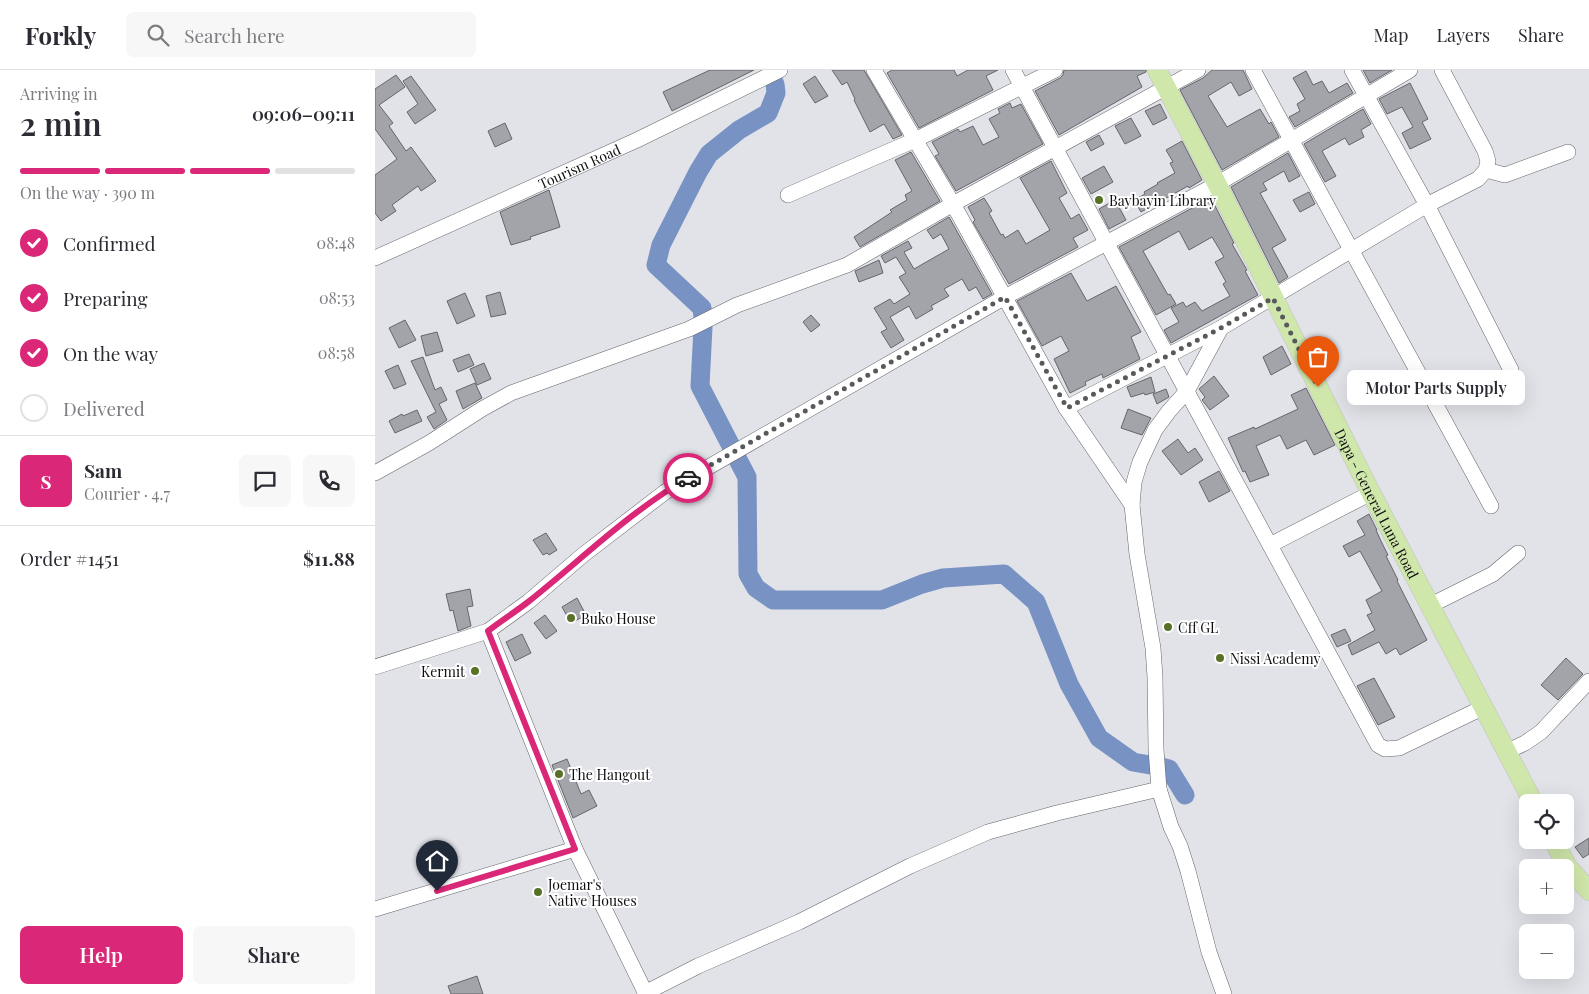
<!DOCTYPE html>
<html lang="en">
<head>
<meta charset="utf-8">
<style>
  body { margin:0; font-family:"Playfair Display",serif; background:#f7f7f7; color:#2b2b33; height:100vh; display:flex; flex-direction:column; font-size:19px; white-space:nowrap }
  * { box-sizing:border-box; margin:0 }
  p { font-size:16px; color:#7c7c81 }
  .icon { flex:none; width:28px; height:28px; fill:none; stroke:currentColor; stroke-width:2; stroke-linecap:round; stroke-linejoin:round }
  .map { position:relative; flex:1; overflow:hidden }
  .side { display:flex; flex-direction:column; background:#fff; width:375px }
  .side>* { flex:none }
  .controls { position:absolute; left:1144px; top:724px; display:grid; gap:10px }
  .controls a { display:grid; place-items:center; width:55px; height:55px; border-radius:8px; background:#fff; box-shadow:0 5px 20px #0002; font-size:25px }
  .pin { position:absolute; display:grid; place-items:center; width:42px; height:42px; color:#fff; margin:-51px -21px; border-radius:50% 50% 50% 0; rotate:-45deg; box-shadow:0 0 5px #0007 }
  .pin .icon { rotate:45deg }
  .courier { position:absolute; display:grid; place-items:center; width:50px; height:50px; margin:-25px; border:4px solid #db2777; border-radius:50%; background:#fff; color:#222; box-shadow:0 1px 6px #0007 }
  .bubble { position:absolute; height:35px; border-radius:8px; background:#fff; box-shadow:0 5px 20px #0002; font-size:16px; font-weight:600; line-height:35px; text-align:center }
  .overview em { font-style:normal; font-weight:600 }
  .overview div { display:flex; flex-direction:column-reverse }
  .overview { display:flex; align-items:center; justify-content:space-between; height:85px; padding:0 20px }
  h1 { font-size:32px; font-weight:600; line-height:38px }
  .bar { display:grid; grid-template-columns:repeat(4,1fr); gap:8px 5px; align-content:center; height:60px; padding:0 20px }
  .bar i { height:6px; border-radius:4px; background:#e1e1e2 }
  .bar .on { background:#db2777 }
  .bar p { grid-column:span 4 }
  .line { display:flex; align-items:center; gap:12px; padding:0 20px; border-top:1px solid #e1e1e2 }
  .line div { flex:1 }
  .round { display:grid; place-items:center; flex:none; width:52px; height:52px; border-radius:8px; background:#f7f7f7 }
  ol { padding:0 20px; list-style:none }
  li { display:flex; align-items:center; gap:15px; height:55px }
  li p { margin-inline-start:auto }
  li .icon { padding:5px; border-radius:50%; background:#db2777; color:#fff; stroke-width:4 }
  li:last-child { color:#7c7c81 }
  li i { width:28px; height:28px; border:2px solid #e1e1e2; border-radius:50% }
  .button { display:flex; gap:10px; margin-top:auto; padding:10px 20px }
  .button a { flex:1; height:58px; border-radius:8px; background:#db2777; color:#fff; font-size:20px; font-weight:600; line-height:58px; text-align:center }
  .button a+a { background:#f7f7f7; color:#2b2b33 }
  header { display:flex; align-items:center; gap:30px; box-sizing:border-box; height:70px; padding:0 25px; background:#fff; border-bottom:1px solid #e1e1e2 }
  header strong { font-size:24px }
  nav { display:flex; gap:28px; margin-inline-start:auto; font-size:18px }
  .search { width:350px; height:45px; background:#f7f7f7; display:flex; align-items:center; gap:12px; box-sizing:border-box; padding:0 18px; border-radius:8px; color:#7c7c81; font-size:19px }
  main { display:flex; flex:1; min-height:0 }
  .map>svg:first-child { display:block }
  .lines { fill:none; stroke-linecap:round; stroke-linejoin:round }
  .river { stroke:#7992c4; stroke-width:19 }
  .building { fill:#a2a4a9; stroke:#64666b }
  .minor-casing { stroke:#636569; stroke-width:16 }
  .major-casing { stroke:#c0c0c1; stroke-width:20 }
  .minor { stroke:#fff; stroke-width:15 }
  .major { stroke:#d0e7ab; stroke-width:19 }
  .done { stroke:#57595b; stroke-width:5; stroke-dasharray:0 9 }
  .route { stroke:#db2777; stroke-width:6 }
  .poi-dot { fill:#577226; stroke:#fff; stroke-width:2 }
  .labels { text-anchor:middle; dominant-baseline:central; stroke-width:4; stroke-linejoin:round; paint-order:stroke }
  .street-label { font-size:14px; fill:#0d0e0f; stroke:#fff }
  .poi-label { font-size:14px; fill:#0d0e0f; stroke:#fff; text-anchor:start }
</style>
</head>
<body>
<header>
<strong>Forkly</strong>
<div class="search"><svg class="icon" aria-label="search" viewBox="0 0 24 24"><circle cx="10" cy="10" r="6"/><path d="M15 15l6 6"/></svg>Search here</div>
<nav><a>Map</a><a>Layers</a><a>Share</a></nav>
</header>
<main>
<section class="side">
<div class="overview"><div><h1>2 min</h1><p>Arriving in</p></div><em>09:06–09:11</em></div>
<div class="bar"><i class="on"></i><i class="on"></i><i class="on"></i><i></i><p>On the way · 390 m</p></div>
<ol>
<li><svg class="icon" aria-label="check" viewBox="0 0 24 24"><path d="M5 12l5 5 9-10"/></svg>Confirmed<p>08:48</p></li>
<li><svg class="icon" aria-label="check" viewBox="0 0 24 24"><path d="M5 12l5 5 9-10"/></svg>Preparing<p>08:53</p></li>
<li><svg class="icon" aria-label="check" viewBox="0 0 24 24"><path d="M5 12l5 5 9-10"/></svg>On the way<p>08:58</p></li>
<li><i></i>Delivered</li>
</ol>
<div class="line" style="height:90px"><b class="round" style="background:#db2777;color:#fff">S</b><div><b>Sam</b><p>Courier · 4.7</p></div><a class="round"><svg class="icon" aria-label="chat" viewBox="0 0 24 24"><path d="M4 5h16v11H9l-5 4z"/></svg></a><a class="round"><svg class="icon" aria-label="phone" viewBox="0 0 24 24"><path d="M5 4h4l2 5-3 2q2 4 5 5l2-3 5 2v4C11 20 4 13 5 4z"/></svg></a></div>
<div class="line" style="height:65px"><div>Order #1451</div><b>$11.88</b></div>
<div class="button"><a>Help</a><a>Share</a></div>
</section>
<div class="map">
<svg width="1214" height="924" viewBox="0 0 1214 924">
  <rect width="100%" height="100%" fill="#e1e3e8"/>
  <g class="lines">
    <!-- river -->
    <path class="river" d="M328,247L327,238L281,195L286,175L323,102L334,84L364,60L393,43L401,23L400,14
      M328,257L325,316L356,376
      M361,386L372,407L373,504L381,518L398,530H507L547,514L568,508L629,504L661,532L694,614L724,668L758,692L775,695
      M786,697L794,699L810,725"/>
  </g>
  <!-- building -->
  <path class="building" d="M335,0H379L297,41L288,22Z
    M457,0H489L527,65L518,69L509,54L495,62L479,30L480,29L472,12L467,15Z
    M517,0H579L582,6L593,0H623L611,6L618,20L544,58L512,3Z
    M689,0H771V2L762,6L767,17L684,65L660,21L685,8L688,5Z
    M837,0H868L877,19L864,26L856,12L833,26L852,57L885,39L894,54L896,52L904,67L847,100L805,20L828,8Z
    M988,0H1017L995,13Z
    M931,1L938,15L947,11L954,23L972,13L978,23L920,57L914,47L925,41L922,34L930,29L918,8Z
    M21,5L30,17L4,35L18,53L14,56L31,81L36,77L61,111L46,121L43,116L17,135L21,141L6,151L0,143V105L22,89L0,59V19Z
    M36,6L61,40L40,54L32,42L43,34L28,11Z
    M440,6L453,26L440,33L428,14Z
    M1035,13L1053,49L1047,52L1056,69L1035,79L1027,63L1038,57L1027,37L1012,44L1004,29Z
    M635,33L637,38L646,34L668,74L581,121L560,86L564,84L557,72L583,59L585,62L598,56L608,75L624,67L614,49L625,43L623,39Z
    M785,34L792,48L778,55L770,41Z
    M988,39L996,54L986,60L989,67L974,75L970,68L947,81L961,106L950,112L929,74Z
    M756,48L766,66L750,74L740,56Z
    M130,53L137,69L120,77L113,61Z
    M724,65L729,74L716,81L711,72Z
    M807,71L827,110L814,118L813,116L766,142L759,130L770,124L769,122L783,114L782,113L800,103L795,93L798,92L791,80Z
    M536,82L565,131L485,177L479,167L517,142L515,140L532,130L530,125L537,121L520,90Z
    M913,83L925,106L914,112L909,101L888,113L892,120L885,123L911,170L897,178L913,207L904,213L856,117Z
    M676,91L692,123L684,128L696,149L704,144L713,160L698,168L703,177L634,214L598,152L600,150L593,137L609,128L617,141L614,143L626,165L628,164L630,168L643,160L651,174L675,160L645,108Z
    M729,96L738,112L716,124L707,108Z
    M174,120L185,157L155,167L156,169L136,175L125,142Z
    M934,122L940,134L925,142L918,130Z
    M836,128L859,173L857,174L872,200L870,201L883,225L796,273L789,260L804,252L796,238L808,232L811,237L820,232L827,241L855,226L848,214L851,212L840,192L849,187L837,167L814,180L804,161L768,181L793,225L795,224L801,234L781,245L744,177Z
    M740,130L751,150L734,159L724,139Z
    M574,147L617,224L608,229L601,217L594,221L587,209L569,219L574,226L556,236L558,239L541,249L534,236L515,247L529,270L516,278L506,262L512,259L499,238L515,229L519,234L535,224L524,207L531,203L521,187L510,193L506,186L533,171L537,178L529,182L539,199L574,179L566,164L558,169L552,160Z
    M504,190L508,203L484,212L480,201Z
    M696,203L712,231L741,216L766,262L756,267L765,289L728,308L727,304L710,312L711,315L695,323L679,289L694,281L686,266L667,276L642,231Z
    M125,222L131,244L116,247L111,226Z
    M90,223L100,246L82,254L72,231Z
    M436,245L445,255L436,262L428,252Z
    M30,250L41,270L24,278L14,258Z
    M62,262L68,281L51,286L46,266Z
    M907,276L916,294L896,305L888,287Z
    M94,284L99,295L83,302L78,290Z
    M48,287L60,320L66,317L72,330L64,334L72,350L59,359L52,347L61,342L36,291Z
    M109,293L116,309L102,315L95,299Z
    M23,295L31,314L19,319L10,301Z
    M839,306L854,326L835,340L827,330L830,327L824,319Z
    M776,307L780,322L770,325L769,323L756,327L752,317Z
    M100,313L107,328L88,339L81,321Z
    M931,318L960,375L939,385L931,370L912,379L905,365L881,376L894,405L875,412L870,401L868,402L853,368L879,357L880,359L923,339L916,325Z
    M791,319L794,327L782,334L778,324Z
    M753,339L776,348L767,365L746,358Z
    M42,340L47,351L20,363L14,351L27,344L28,346Z
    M803,369L813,383L820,378L828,390L806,405L787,381Z
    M844,401L855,421L834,432L824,412Z
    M994,444L1002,460H1001L1006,471L1013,485L1011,486L1023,510L1022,511L1052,570L1025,585L1021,578L1011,584L1004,572L977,585L973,575L1000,560L992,545L997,543L991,530L1007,521L985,481L974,487L968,476L990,465L982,451Z
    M171,463L182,480L174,485L172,483L168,485L158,470Z
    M95,519L98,536L92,537L96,556L83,561L78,540L75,541L71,524Z
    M202,528L211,545L196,553L187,537Z
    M170,545L182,561L171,569L159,553Z
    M970,559L976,571L962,577L956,565Z
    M147,564L156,583L140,591L131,572Z
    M1191,588L1208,604L1183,630L1166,615Z
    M999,608L1020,647L1003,655L982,616Z
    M192,689L206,724L214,720L222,736L198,748L177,695Z
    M1214,768V784L1208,788L1200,777Z
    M102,906L108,924H76L73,916Z"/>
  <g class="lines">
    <defs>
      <g id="minor">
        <path d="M499,0L578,134L823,0"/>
        <path d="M638,0L1003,675L1010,679L1024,678L1107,638"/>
        <path d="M878,0L1116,436"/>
        <path d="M977,0L1052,135L1136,300"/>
        <path d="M1111,100L1130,105L1193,82"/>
        <path d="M413,125L540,70L680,0"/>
        <path id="s1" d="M0,188L262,70L405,0"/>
        <path d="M691,338L846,258"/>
        <path d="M0,403L54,373L107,339L136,323L314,259L362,235L472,195L578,134L691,338L757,435"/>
        <path d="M895,475L996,423"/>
        <path d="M1054,536L1118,504L1143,483"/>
        <path d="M0,597L113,561L153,532L208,485L290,422L630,227L842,114L1035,0"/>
        <path d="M1131,682L1150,673L1166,662L1214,611"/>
        <path d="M200,779L271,924"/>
        <path d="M0,839L200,779L113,561"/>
        <path d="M270,923L323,896L424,852L535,796L613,762L682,743L784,719"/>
        <path d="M849,924L834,882L813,801L805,776L796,757L784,719L781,679L780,607L778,578L762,484L757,435L759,412L765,392L780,360L794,341L812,321L846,258L1052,135L1103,109L1111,100L1113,91L1110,81L1067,0"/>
      </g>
      <g id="major">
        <path id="s2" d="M782,0L842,114L996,423L1158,732"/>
        <path d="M1178,770L1192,796L1214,821"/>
      </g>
    </defs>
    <!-- minor casing -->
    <use href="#minor" class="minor-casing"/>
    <!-- major casing -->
    <use href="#major" class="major-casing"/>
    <!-- minor -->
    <use href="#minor" class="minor"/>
    <!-- major -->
    <use href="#major" class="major"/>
  </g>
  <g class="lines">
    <!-- done -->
    <path class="done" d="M313,408L630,227L692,338L846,258L898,228L943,317"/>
    <!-- route -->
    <path class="route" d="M62,821L200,779L113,561C126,551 140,542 153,532C206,490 254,442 313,408"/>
  </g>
  <!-- markers -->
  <g class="poi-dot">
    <circle cx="724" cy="130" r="5"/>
    <circle cx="196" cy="548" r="5"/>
    <circle cx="793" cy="557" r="5"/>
    <circle cx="845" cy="588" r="5"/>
    <circle cx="100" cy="601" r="5"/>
    <circle cx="184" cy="704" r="5"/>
    <circle cx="163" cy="822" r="5"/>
  </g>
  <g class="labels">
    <!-- street labels -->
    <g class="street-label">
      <text stroke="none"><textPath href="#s1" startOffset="224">Tourism Road</textPath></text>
      <text stroke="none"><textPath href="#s2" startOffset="486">Dapa - General Luna Road</textPath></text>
    </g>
    <!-- poi labels -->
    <g class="poi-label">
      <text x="734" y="130">Baybayin Library</text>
      <text x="206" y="548">Buko House</text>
      <text x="803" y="557">Cff GL</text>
      <text x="855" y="588">Nissi Academy</text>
      <text x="90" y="601" text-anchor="end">Kermit</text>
      <text x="194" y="704">The Hangout</text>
      <text x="173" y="814">Joemar's<tspan x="173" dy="16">Native Houses</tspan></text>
    </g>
  </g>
</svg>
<div class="controls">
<a><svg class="icon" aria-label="locate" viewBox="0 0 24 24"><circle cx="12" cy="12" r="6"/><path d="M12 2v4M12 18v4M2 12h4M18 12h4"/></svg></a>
<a>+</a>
<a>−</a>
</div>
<div class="pin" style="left:943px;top:317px;background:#ea580c"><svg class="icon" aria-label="bag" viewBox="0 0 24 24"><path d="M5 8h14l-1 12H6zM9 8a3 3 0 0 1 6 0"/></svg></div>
<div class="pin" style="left:62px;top:821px;background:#1f2937"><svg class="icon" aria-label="home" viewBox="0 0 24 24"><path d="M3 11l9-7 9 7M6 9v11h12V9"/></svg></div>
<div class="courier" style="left:313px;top:408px"><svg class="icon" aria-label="car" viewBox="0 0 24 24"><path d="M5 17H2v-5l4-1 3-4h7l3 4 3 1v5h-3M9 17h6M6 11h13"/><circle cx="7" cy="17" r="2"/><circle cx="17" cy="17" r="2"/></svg></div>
<div class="bubble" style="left:972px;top:300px;width:178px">Motor Parts Supply</div>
</div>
</main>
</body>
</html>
